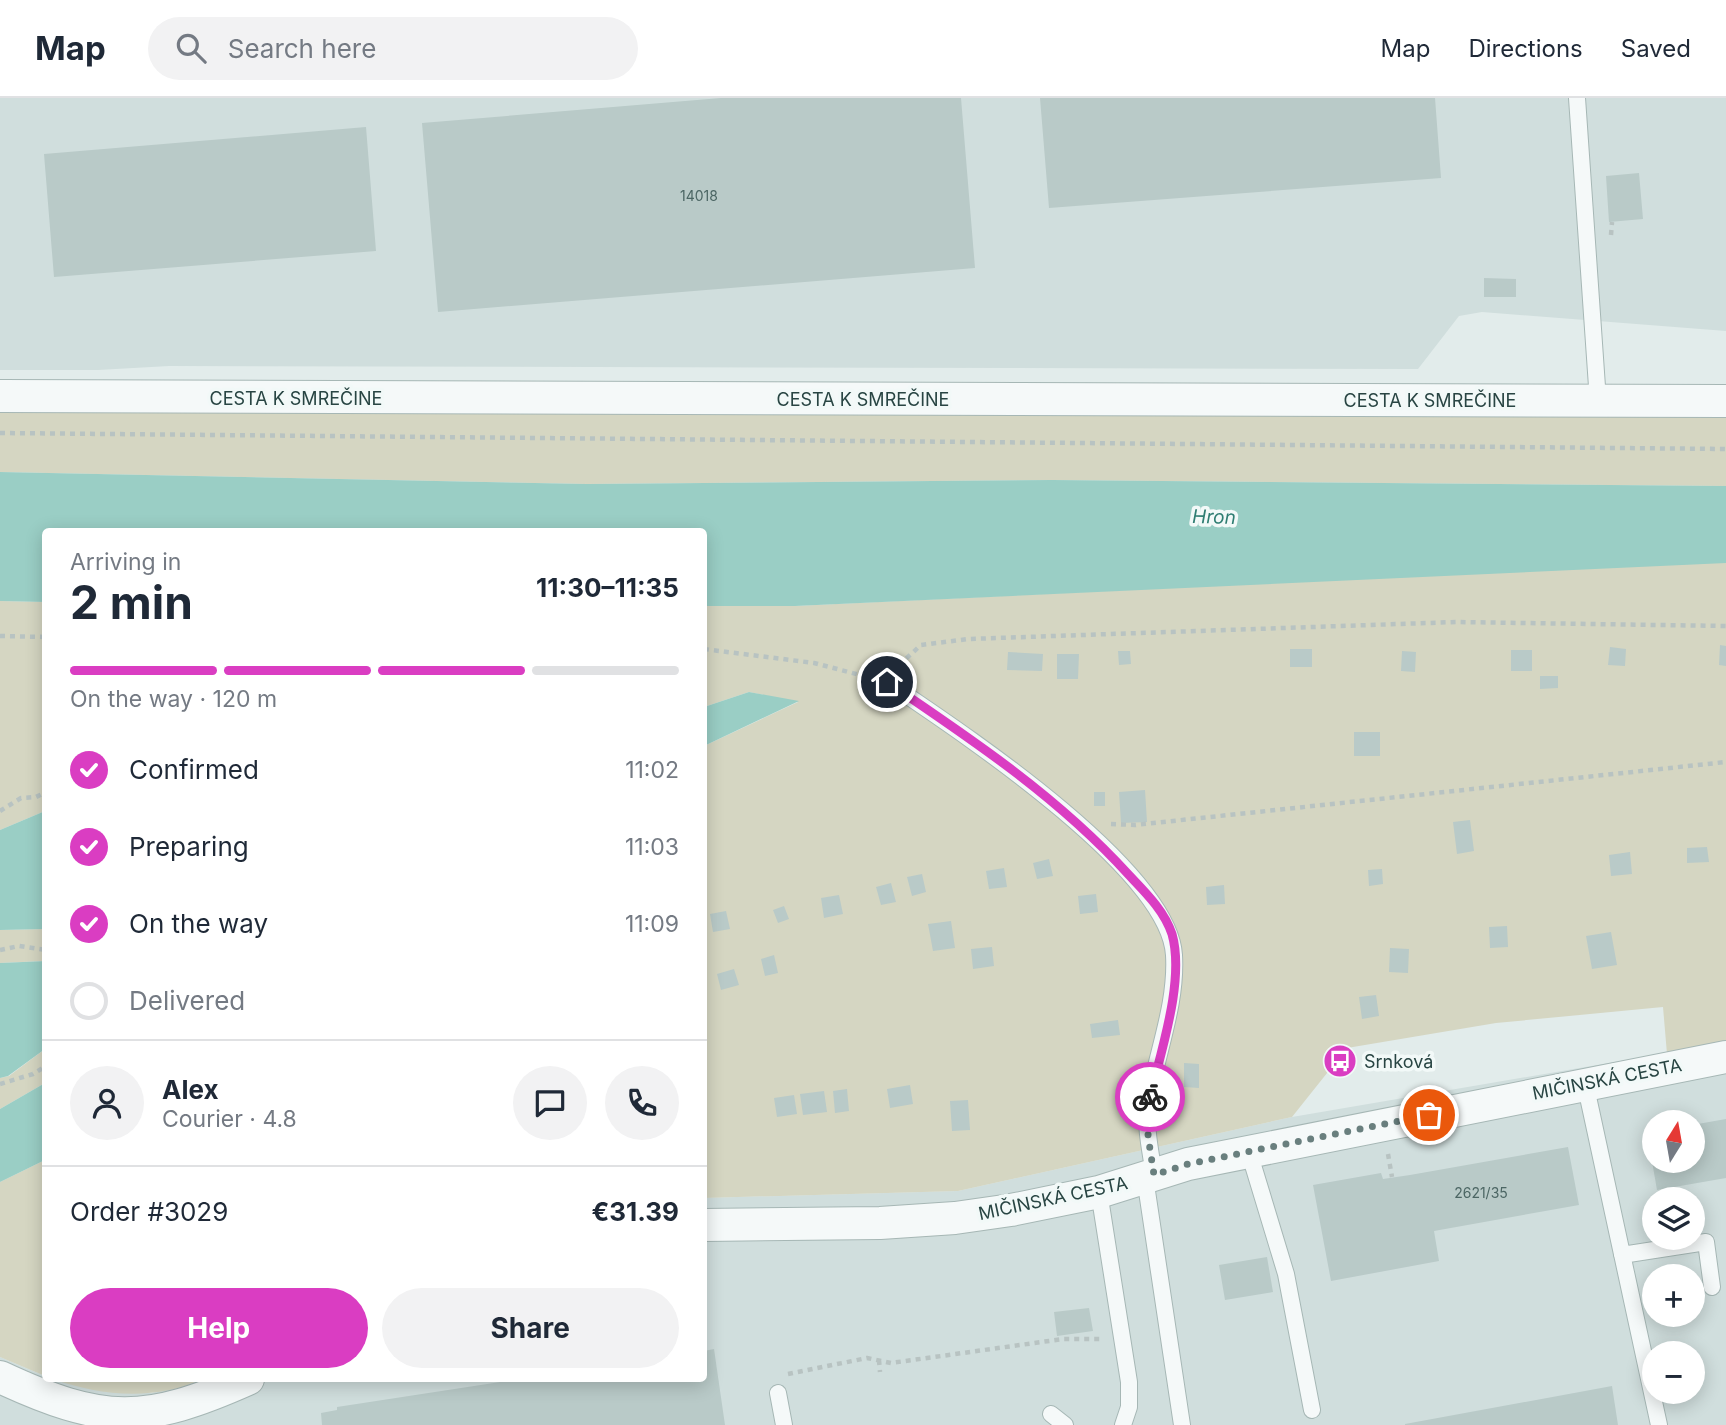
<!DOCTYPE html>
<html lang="en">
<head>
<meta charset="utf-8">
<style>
  body { margin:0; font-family:Inter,sans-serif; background:#f2f2f3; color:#1f2937; height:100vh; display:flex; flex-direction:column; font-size:26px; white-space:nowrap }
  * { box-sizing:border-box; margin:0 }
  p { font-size:23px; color:#747a83 }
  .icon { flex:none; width:38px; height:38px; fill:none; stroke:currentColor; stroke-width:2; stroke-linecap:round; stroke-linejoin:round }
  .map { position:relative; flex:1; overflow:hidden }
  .details { position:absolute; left:42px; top:430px; width:665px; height:854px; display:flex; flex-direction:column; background:#fff; border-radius:7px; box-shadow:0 4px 18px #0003 }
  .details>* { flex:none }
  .needle { width:46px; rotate:11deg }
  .fabs { position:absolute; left:1642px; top:1012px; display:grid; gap:14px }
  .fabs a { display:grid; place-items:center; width:63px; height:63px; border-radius:50%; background:#fff; box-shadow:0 4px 18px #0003; font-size:35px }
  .pin { position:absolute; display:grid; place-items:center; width:60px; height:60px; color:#fff; margin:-30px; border:4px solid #fff; border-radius:50%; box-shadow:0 2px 7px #0007 }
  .courier { position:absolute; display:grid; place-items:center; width:70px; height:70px; margin:-35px; border:5px solid #da3dc2; border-radius:50%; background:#fff; color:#222; box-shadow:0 2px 9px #0007 }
  .headline em { font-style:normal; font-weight:700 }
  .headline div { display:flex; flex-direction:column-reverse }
  .headline { display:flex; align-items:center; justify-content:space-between; height:119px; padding:0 28px }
  h1 { font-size:46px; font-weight:700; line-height:52px }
  .bar { display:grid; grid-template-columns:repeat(4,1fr); gap:10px 7px; align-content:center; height:84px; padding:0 28px }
  .bar i { height:9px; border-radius:5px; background:#e0e1e3 }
  .bar .current { background:#da3dc2 }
  .bar p { grid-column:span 4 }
  .line { display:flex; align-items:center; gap:18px; padding:0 28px; border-top:2px solid #e0e1e3 }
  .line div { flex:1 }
  .round { display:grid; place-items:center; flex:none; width:74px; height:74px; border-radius:37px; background:#f2f2f3 }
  ol { padding:0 28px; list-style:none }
  li { display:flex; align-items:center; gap:21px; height:77px }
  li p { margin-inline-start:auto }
  li .icon { padding:7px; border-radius:50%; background:#da3dc2; color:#fff; stroke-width:4 }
  li:last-child { color:#747a83 }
  li i { width:38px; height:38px; border:4px solid #e0e1e3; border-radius:50% }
  .cta { display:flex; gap:14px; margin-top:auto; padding:14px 28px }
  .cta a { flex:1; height:80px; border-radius:42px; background:#da3dc2; color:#fff; font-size:28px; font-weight:700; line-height:80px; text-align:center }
  .cta a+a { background:#f2f2f3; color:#1f2937 }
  header { display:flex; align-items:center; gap:42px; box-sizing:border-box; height:98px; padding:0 35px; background:#fff; border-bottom:2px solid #e0e1e3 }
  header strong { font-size:33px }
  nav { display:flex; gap:38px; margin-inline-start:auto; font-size:24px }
  .search { width:490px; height:63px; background:#f2f2f3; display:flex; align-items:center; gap:18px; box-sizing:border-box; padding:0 24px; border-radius:38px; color:#747a83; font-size:26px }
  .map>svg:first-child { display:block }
  .built { fill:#d0dedd; fill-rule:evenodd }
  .green { fill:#d5d6c2 }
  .water { fill:#9acec5 }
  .building { fill:#b9cac8 }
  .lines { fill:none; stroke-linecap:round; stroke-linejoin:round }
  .lane-casing { stroke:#a6b7b5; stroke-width:18 }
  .street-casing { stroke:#a6b7b5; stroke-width:34 }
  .path { stroke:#b8c3c2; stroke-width:4.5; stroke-dasharray:5 5; stroke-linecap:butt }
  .lane { stroke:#f5f9f9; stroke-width:16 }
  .street { stroke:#f5f9f9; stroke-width:32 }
  .done { stroke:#697f7e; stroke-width:7; stroke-dasharray:0 12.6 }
  .route { stroke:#da3dc2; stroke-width:9 }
  .labels { text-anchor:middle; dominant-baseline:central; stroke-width:7; stroke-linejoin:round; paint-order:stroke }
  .number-label { font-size:14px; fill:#4c6664 }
  .street-label { font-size:18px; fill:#284543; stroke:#f2f9f8 }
  .poi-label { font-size:18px; fill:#284543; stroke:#f2f9f8; text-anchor:start }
  .water-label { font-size:19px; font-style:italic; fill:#2e7d72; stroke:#f2f9f8 }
</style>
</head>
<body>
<header>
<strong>Map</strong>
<div class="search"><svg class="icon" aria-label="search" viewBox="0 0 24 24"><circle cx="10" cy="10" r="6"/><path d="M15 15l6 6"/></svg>Search here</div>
<nav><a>Map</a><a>Directions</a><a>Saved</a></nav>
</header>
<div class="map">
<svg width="1726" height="1327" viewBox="0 0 1726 1327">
  <rect width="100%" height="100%" fill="#e2eceb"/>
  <!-- built -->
  <path class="built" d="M0,0H1726V233L1482,214L1459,218L1418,271L169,268L98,272H0Z
    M1726,945V1327H0V1259L45,1278L46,1281L152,1295L202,1281H704V1100L958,1093L1292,1019ZM1654,1024H1692V1062H1654ZM1654,1101H1692V1139H1654ZM1654,1178H1692V1216H1654ZM1654,1255H1692V1293H1654Z"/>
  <!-- green -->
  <path class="green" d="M0,313L1726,318V388L1052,382L587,386L0,374Z
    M1708,464L1726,465V945L1667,956L1663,909L1496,925L1347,950L1292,1019L958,1093L704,1100V648L798,604L749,594L704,609V508H795Z
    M0,503L45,504V713L0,732Z
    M45,831V863L0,865V832Z
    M45,951V985L0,1011V980L9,978Z
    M45,1062V1278L0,1259V1084Z
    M53,1281H202C156,1303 100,1298 53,1281Z"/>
  <!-- water -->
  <path class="water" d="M0,374L587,386L1052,382L1726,388V465L795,508H704V434H46L45,504L0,503Z
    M749,594L799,603L704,648V609Z
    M45,713V831L0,832V732Z
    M46,863L45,951L8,978L0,980V865Z
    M45,985V1062L0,1084V1011Z"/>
  <!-- building -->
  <path class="building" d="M721,0H961L975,170L438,214L422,25Z
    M1040,0H1435L1441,80L1049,110Z
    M366,29L376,153L54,179L44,56Z
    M1639,75L1643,121L1609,124L1606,78Z
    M1484,180L1516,181V199H1484Z
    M1720,547L1726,548V568L1719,567Z
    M1610,549L1626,551L1625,568L1608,567Z
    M1290,551H1312V569H1290Z
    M1511,552H1532V573H1511Z
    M1118,553H1130L1131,566L1119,567Z
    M1402,553L1416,554L1415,574L1401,573Z
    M1008,554L1043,556L1042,573L1007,572Z
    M1057,556H1079L1078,581H1057Z
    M1540,578H1558V590L1540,591Z
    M1354,634H1380V658H1354Z
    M1145,692L1147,724L1121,725L1119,694Z
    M1094,694H1105V708H1094Z
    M1470,722L1474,753L1457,756L1453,724Z
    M1707,749L1709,764L1687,765V750Z
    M1630,754L1632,776L1611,778L1609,757Z
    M1049,761L1053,778L1037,781L1033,765Z
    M1004,770L1007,789L989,791L986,773Z
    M1382,771L1383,786L1369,788L1368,772Z
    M922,776L926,794L912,798L907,779Z
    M891,785L896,804L881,807L876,789Z
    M1224,787L1225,806L1207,807L1206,789Z
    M1096,796L1098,814L1080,816L1078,798Z
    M839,797L843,816L824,820L821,800Z
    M784,808L789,821L778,825L773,812Z
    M726,813L730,831L713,834L710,816Z
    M951,823L955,850L933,853L928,826Z
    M1507,828L1508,849L1490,850L1489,829Z
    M1611,834L1617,867L1592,871L1586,838Z
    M992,849L994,868L973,871L971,851Z
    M1390,850L1409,851L1408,875L1389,874Z
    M774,857L778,875L765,878L761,861Z
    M734,871L739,887L721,892L717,876Z
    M1376,897L1379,918L1362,921L1359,899Z
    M1118,922L1120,937L1092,940L1090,926Z
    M1184,965L1199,966V990L1184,989Z
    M910,987L913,1006L890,1010L887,991Z
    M847,991L849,1013L835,1015L833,993Z
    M824,993L827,1014L803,1017L800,996Z
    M794,997L797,1016L777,1019L774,1000Z
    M968,1002L970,1032L952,1033L950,1003Z
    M1726,1021V1080L1657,1092L1647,1035L1654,1033V1062H1692V1027Z
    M1568,1049L1579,1107L1434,1133L1439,1163L1331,1183L1313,1087L1381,1075L1383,1081L1410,1077Z
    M1267,1159L1273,1194L1225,1202L1219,1167Z
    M1089,1210L1093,1233L1057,1238L1054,1214Z
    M714,1251L725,1327H322L321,1315L337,1312V1309L520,1281H704V1253Z
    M1612,1288L1618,1327H1405V1326Z"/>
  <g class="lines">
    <defs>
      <path id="lane" d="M1577,0L1598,303
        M887,584C958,632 1169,771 1174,857C1177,909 1155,958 1148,1008C1145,1031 1151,1055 1154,1077
        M1585,985L1659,1327
        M1249,1054L1286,1176L1312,1312
        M1145,1080L1182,1327
        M1099,1094L1129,1284V1309L1123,1327
        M1622,1157L1706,1144L1712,1189
        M778,1295L784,1327
        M1051,1316L1065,1327"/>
      <path id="street" d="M0,298L1726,303
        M704,1127L880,1125L955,1120L1011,1112L1099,1094L1188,1066L1726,959
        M0,1279C103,1327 145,1327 248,1281"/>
    </defs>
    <!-- lane casing -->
    <use href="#lane" class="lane-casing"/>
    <!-- street casing -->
    <use href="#street" class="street-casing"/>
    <!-- path -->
    <path class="path" d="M1611,137L1612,124
      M0,335L1726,351
      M0,538L46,539
      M704,551L814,565L868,579
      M899,567L921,547L968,541L1456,524L1726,528
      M0,713L21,700L36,699L46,694
      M1111,726L1135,727L1726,664
      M0,852L19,848L46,852
      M0,986L33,976L46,968
      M1388,1056L1392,1079
      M879,1262L880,1274
      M788,1276L867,1260L891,1265L1063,1241H1101"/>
    <!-- lane -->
    <use href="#lane" class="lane"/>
    <!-- street -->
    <use href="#street" class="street"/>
  </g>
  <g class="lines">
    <!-- done -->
    <path class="done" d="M1150,999L1148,1038L1154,1077L1188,1066L1429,1017"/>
    <!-- route -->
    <path class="route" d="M887,584C973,642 1059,700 1128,776C1145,794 1164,812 1172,836C1185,882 1161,953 1150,999"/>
  </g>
  <!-- icons -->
  <defs>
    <symbol id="bus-disc" viewBox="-11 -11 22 22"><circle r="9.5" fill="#da3dc2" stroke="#f2f9f8"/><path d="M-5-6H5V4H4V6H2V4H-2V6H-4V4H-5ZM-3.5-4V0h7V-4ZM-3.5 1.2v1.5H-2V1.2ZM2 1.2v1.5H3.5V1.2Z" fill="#fff"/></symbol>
  </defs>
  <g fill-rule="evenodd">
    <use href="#bus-disc" x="1321" y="944" width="38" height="38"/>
  </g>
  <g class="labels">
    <!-- number labels -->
    <g class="number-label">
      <text x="699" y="97">14018</text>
      <text x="1481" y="1094">2621/35</text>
    </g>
    <!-- street labels -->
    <g class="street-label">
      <text x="296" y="300">CESTA K SMREČINE</text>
      <text x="863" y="301">CESTA K SMREČINE</text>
      <text x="1430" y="302">CESTA K SMREČINE</text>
      <text transform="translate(1607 981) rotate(-11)">MIČINSKÁ CESTA</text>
      <text transform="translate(1053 1100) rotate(-12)">MIČINSKÁ CESTA</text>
    </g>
    <!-- poi labels -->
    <g class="poi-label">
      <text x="1364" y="963">Srnková</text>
    </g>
    <!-- water labels -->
    <g class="water-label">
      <text transform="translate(1214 419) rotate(1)">Hron</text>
    </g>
  </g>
</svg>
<div class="fabs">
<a><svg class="needle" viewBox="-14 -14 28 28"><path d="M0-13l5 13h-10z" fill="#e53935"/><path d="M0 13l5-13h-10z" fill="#747a83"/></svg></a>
<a><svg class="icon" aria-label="layers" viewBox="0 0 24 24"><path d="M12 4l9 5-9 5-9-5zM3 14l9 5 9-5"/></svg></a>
<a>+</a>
<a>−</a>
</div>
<div class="pin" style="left:1429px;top:1017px;background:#ea580c"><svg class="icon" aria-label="bag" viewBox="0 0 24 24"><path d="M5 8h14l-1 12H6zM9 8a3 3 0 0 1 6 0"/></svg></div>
<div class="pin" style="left:887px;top:584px;background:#1f2937"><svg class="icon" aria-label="home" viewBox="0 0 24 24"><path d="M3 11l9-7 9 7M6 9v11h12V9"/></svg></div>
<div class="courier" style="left:1150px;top:999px"><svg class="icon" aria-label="bike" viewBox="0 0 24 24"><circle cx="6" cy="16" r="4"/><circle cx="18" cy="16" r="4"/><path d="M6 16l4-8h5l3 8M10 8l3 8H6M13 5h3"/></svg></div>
<section class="details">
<div class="headline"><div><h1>2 min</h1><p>Arriving in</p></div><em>11:30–11:35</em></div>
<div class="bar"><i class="current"></i><i class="current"></i><i class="current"></i><i></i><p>On the way · 120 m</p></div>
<ol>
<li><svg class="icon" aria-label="check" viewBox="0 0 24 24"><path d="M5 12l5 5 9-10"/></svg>Confirmed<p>11:02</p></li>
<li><svg class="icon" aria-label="check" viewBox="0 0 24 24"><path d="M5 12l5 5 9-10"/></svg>Preparing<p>11:03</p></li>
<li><svg class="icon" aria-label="check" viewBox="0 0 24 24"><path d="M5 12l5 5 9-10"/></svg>On the way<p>11:09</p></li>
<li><i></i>Delivered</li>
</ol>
<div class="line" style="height:126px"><a class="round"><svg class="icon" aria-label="person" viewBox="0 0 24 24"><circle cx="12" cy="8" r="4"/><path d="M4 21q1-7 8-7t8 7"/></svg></a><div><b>Alex</b><p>Courier · 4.8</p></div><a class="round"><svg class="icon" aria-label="chat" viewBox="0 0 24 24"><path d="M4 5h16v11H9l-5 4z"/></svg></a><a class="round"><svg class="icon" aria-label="phone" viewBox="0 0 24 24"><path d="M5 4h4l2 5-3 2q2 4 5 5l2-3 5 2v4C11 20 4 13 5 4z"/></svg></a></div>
<div class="line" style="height:91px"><div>Order #3029</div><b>€31.39</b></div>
<div class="cta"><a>Help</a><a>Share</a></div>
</section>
</div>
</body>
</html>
